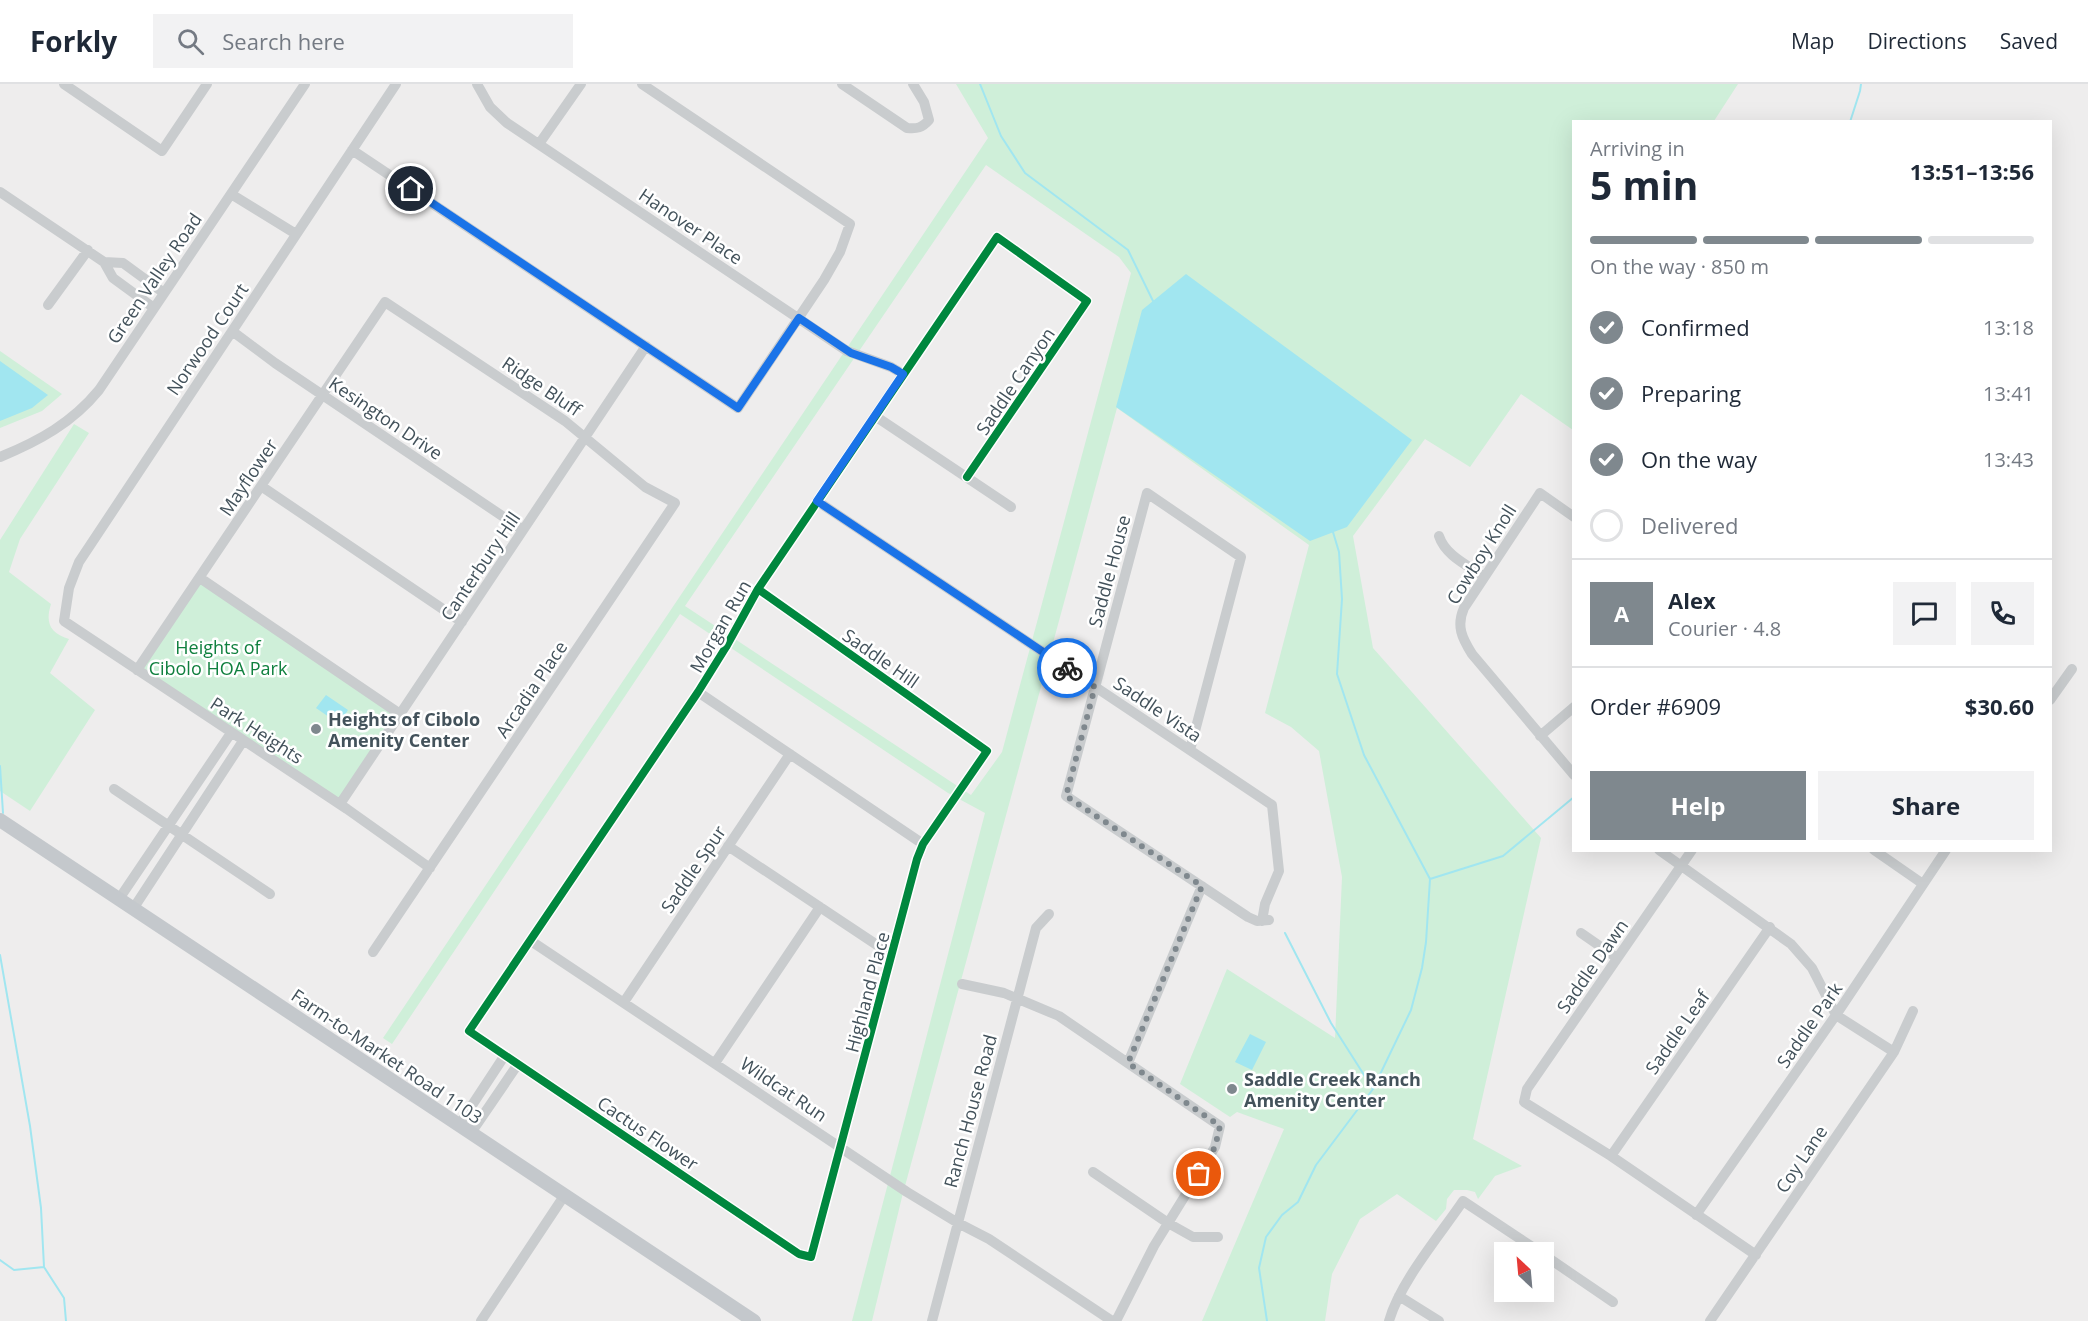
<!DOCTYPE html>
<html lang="en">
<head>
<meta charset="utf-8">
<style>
  body { margin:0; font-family:"Open Sans",sans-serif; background:#f2f2f3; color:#1f2937; height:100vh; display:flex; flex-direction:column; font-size:22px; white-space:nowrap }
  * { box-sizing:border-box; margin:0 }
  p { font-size:20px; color:#747a83 }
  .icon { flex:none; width:33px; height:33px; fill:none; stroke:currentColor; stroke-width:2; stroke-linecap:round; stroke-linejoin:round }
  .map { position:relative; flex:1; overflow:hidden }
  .details { position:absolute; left:1572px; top:36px; width:480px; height:732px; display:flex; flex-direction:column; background:#fff; border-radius:0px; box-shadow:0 6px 24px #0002 }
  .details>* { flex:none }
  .needle { width:39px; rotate:334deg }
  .buttons { position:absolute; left:1494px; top:1158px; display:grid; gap:12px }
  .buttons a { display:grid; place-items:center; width:60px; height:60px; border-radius:0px; background:#fff; box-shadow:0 6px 24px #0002; font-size:30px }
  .pin { position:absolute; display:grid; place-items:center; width:51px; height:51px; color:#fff; margin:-26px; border:3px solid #fff; border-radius:50%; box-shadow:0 2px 6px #0007 }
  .courier { position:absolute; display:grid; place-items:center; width:60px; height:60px; margin:-30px; border:4px solid #1a73e8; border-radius:50%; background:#fff; color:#222; box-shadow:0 2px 8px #0007 }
  .summary em { font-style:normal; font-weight:700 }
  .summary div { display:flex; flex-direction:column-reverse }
  .summary { display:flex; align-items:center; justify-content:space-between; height:102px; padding:0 18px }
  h1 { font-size:39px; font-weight:700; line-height:45px }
  .bar { display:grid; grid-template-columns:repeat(4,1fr); gap:9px 6px; align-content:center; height:72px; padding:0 18px }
  .bar i { height:8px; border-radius:4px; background:#e0e1e3 }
  .bar .active { background:#7f888e }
  .bar p { grid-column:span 4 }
  .line { display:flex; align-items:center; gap:15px; padding:0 18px; border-top:2px solid #e0e1e3 }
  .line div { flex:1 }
  .round { display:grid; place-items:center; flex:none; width:63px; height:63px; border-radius:0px; background:#f2f2f3 }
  ol { padding:0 18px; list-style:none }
  li { display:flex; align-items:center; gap:18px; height:66px }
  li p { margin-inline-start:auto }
  li .icon { padding:6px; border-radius:50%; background:#7f888e; color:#fff; stroke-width:4 }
  li:last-child { color:#747a83 }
  li i { width:33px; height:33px; border:3px solid #e0e1e3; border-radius:50% }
  .primary-button { display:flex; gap:12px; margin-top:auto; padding:12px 18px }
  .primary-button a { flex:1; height:69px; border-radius:0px; background:#7f888e; color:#fff; font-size:24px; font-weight:700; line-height:69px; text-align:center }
  .primary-button a+a { background:#f2f2f3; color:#1f2937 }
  header { display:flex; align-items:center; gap:36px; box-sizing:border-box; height:84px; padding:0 30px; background:#fff; border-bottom:2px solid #e0e1e3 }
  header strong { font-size:28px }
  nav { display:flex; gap:33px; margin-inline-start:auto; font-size:21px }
  .search { width:420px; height:54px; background:#f2f2f3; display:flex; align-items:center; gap:15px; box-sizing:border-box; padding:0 21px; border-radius:0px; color:#747a83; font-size:22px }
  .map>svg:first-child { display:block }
  .green { fill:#cfefd9; fill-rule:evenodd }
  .water { fill:#a1e6f0 }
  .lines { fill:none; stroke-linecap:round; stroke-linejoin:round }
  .stream { stroke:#a1e6f0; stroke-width:2 }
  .minor { stroke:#c9ccce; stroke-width:10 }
  .major { stroke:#c4c8cc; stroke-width:14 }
  .cycleway-casing { stroke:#fff; stroke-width:11 }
  .cycleway { stroke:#00873e; stroke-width:8 }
  .done { stroke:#7f888e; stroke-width:6; stroke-dasharray:0 10.8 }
  .route { stroke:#1a73e8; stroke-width:8 }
  .poi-dot { fill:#7f888e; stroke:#fff; stroke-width:2 }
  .labels { text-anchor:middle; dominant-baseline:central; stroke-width:5; stroke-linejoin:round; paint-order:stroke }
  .street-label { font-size:18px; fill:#43525b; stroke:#fff }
  .park-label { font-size:18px; fill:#10803f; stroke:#fff }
  .poi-label { font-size:18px; font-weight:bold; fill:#43525b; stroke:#fff; text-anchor:start }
</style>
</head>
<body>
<header>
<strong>Forkly</strong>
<div class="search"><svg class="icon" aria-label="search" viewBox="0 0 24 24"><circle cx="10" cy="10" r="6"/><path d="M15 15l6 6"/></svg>Search here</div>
<nav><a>Map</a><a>Directions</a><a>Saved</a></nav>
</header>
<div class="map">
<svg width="2088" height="1237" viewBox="0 0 2088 1237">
  <rect width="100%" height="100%" fill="#eeeded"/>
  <!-- green -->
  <path class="green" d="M956,0H1738L1714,37L1574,38L1573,346L1521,310L1470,383L1425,355L1353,452L1373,564L1541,754L1473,1055L1522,1082L1495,1092L1478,1115L1475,1108L1467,1106H1454L1447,1115L1446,1125L1436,1137L1397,1110L1360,1135L1332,1190L1325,1237H1202L1284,1045L1237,1028L1230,1033L1180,1000L1227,885L1335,954L1342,793L1319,667L1291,643L1265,629L1309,461L1117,324L902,1113L872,1237H852L985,729L948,709L680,530L392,960L383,954L988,54ZM986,81L1119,173L1131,189L1002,668L971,711L685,522Z
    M0,267L62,310L42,327L0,344Z
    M74,340L89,349L20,455L9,488L51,520C45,539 50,549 69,555L50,589L95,626L30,727L0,707V456Z
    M200,494L400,630L340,720L137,586Z"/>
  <!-- water -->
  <path class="water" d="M1186,190L1412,356L1347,443L1310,457L1116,323L1142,226Z
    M0,277L48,311L32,324L0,337Z
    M326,611L348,626L339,640L316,624Z
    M1250,950L1266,958L1252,986L1235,978Z"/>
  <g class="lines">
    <!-- stream -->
    <path class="stream" d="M980,0L1001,52L1025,89L1128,166L1154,219
      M1850,38L1860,7L1861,0
      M0,682L3,729
      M1430,795L1503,772L1574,713
      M1285,849L1331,939L1373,1005
      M0,871L30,1042L41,1124L44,1183L64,1214L66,1237
      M0,1176L14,1186L44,1183
      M1267,1237L1259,1184L1266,1153L1282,1131L1298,1118L1316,1081L1373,1005L1411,926L1422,884L1426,858L1430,795L1364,671L1337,590L1342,515L1339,468L1333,448"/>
    <!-- minor -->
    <path class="minor" d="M64,0L162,67L207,0
      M396,0L79,478L69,504L64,537L347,725L430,784
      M477,0L490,23L507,39L847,267L891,283L903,290
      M842,0L907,44C917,45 922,44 929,36L924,18L913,0
      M539,60L581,0
      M352,66L738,324L824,196L840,168L850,140L642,0
      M0,108L104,178L113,194L154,224
      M231,110L296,150
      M104,178L123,179L164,209
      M48,221L88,166
      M232,247L275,279L523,446
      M875,332L1011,423
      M0,373C39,357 72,339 99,306L305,0
      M261,402L462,538
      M817,417L1272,721L1279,787L1265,820L1262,837
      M1574,433L1540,409L1464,524C1456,542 1462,554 1472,570L1574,691
      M1439,452C1445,471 1467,481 1483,492
      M200,494L400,630
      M758,505L987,667L923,760L917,775L811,1173L799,1170L469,947L698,608L726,563L758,505L997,153L1087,217L967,393
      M137,586L385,218L565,337L645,403L675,419L373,868
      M698,608L923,760
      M2050,616L2072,585
      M1540,652L1574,623
      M1190,666L1241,473L1147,409L1066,712L1248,833L1257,837L1269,836
      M114,705L270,810
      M340,720L646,262
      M728,762L892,871
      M1659,766L1791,860L1812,884L1836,931L1894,968
      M1692,766L1527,1005L1524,1018L1611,1072L1756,1171
      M1874,766L1923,800
      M119,815L231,649
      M133,825L243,657
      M1581,849L1617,874
      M531,857L907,1108L958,1139L989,1155L1112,1237
      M962,900L1004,909L1059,932L1220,1042L1215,1063L1154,1162L1116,1237
      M624,918L790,670
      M715,979L820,823
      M1128,979L1202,802
      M459,1041L505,971
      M471,1049L518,980
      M1611,1072L1770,843
      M1093,1088L1168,1139L1193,1153H1218
      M1696,1131L1836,931L1946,766
      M1544,1171L1613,1218
      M1399,1212L1439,1237
      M481,1237L564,1112
      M932,1237L1036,844L1049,830
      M1389,1237C1400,1198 1440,1151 1463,1117L1540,1168
      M1710,1237L1894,968L1913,927"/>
    <!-- major -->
    <path class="major" d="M0,736L754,1237"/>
    <defs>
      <path id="cycleway" d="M758,505L987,667L923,760L917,775L811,1173L799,1170L469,947L698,608L726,563L758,505L997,153L1087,217L967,393"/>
    </defs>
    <!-- cycleway casing -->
    <use href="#cycleway" class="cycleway-casing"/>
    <!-- cycleway -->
    <use href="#cycleway" class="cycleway"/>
  </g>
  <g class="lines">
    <!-- done -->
    <path class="done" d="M1067,584L1095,603L1066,712L1202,802L1128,979L1220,1042L1215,1063L1199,1090"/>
    <!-- route -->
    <path class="route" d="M411,105L738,324L799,234L851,269L891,283L903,290L817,417L1067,584"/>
  </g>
  <!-- markers -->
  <g class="poi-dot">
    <circle cx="316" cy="645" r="6"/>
    <circle cx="1232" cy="1005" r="6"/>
  </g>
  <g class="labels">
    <!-- street labels -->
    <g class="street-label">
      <text transform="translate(691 142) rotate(34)">Hanover Place</text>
      <text transform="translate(154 194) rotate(-56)">Green Valley Road</text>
      <text transform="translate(207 255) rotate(-56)">Norwood Court</text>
      <text transform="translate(1015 297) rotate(-56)">Saddle Canyon</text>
      <text transform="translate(542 302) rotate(34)">Ridge Bluff</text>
      <text transform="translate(386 334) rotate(34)">Kesington Drive</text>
      <text transform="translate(248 393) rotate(-56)">Mayflower</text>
      <text transform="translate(1481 470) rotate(-58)">Cowboy Knoll</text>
      <text transform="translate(480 482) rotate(-56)">Canterbury Hill</text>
      <text transform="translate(1109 487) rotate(-75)">Saddle House</text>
      <text transform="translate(720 542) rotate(-60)">Morgan Run</text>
      <text transform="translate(881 574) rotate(35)">Saddle Hill</text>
      <text transform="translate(531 605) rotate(-56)">Arcadia Place</text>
      <text transform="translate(1158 625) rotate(34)">Saddle Vista</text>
      <text transform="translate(257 646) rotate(33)">Park Heights</text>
      <text transform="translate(693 785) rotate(-56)">Saddle Spur</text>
      <text transform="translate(1592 882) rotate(-55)">Saddle Dawn</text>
      <text transform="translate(867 908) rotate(-75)">Highland Place</text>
      <text transform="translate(1809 941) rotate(-55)">Saddle Park</text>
      <text transform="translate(1677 948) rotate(-55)">Saddle Leaf</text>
      <text transform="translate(387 972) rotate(34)">Farm-to-Market Road 1103</text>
      <text transform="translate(784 1005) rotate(34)">Wildcat Run</text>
      <text transform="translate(970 1027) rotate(-75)">Ranch House Road</text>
      <text transform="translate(648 1049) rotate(34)">Cactus Flower</text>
      <text transform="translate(1801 1075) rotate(-56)">Coy Lane</text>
    </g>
    <!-- park labels -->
    <g class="park-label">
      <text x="218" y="563">Heights of<tspan x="218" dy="21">Cibolo HOA Park</tspan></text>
    </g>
    <!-- poi labels -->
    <g class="poi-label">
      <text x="328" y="635">Heights of Cibolo<tspan x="328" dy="21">Amenity Center</tspan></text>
      <text x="1244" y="995">Saddle Creek Ranch<tspan x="1244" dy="21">Amenity Center</tspan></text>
    </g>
  </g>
</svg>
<div class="buttons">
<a><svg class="needle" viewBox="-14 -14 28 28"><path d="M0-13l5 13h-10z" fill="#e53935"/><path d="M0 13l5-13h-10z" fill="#747a83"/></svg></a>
</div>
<div class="pin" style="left:1199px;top:1090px;background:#ea580c"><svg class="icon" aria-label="bag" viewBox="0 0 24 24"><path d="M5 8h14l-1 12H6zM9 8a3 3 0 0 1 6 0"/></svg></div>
<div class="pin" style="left:411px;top:105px;background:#1f2937"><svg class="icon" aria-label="home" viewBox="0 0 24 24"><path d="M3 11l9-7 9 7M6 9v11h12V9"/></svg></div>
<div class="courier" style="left:1067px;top:584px"><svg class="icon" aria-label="bike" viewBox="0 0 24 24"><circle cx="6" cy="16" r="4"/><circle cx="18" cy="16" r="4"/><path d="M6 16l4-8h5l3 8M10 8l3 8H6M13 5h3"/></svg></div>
<section class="details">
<div class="summary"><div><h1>5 min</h1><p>Arriving in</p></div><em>13:51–13:56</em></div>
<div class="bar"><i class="active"></i><i class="active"></i><i class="active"></i><i></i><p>On the way · 850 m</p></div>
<ol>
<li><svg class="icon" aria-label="check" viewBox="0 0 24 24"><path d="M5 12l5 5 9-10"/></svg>Confirmed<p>13:18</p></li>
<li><svg class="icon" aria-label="check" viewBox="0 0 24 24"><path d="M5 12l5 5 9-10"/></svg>Preparing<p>13:41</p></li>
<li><svg class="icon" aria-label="check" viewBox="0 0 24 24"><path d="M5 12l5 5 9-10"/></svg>On the way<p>13:43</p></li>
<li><i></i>Delivered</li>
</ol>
<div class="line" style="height:108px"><b class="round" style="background:#7f888e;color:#fff">A</b><div><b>Alex</b><p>Courier · 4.8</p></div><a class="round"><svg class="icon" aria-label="chat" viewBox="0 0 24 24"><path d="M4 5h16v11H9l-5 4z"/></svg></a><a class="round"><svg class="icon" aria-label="phone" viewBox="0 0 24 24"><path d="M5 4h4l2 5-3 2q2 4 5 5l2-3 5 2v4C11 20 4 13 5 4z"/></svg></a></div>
<div class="line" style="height:78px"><div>Order #6909</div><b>$30.60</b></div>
<div class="primary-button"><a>Help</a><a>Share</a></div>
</section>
</div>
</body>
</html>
